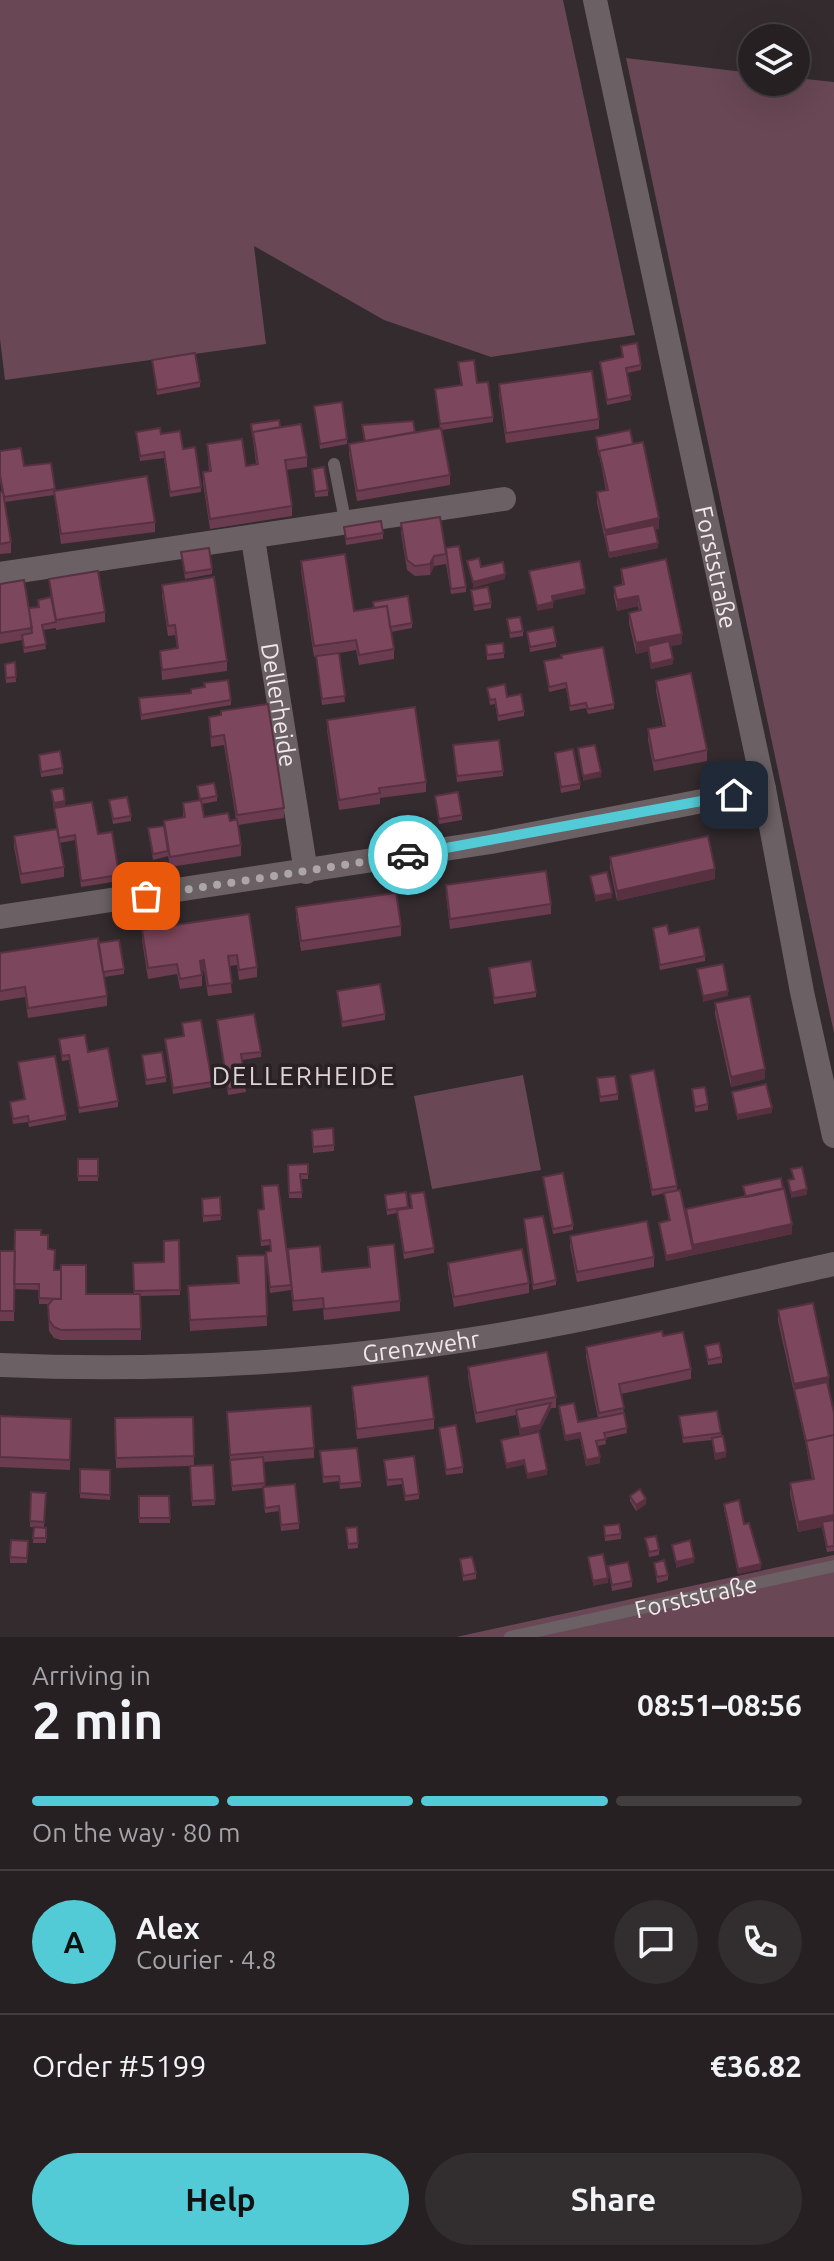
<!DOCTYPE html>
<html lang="en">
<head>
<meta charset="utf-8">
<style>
  body { margin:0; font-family:Ubuntu,sans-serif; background:#322d2f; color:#f1f3f6; height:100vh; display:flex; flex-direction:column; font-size:30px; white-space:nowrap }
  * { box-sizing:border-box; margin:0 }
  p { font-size:26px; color:#a4a3a5 }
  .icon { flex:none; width:44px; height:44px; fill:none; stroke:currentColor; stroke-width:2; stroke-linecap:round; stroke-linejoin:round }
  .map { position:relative; height:1637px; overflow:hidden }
  .details { display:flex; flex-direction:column; background:#262022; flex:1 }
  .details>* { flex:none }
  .buttons { position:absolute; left:738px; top:24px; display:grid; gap:16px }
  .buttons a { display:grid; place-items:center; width:72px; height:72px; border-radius:50%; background:#262022; box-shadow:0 8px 32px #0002,0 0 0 2px #423e40; font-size:40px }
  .pin { position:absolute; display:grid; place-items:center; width:68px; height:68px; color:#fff; margin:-34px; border-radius:16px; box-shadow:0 4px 12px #0006 }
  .courier { position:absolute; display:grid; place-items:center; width:80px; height:80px; margin:-40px; border:6px solid #52cbd7; border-radius:50%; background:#fff; color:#222; box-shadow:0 2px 10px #0007 }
  .head em { font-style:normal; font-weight:700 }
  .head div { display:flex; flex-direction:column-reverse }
  .head { display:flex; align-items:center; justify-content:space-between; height:136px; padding:0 32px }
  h1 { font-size:52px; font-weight:700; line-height:60px }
  .bar { display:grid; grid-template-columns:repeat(4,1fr); gap:12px 8px; align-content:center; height:96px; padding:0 32px }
  .bar i { height:10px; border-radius:6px; background:#423e40 }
  .bar .on { background:#52cbd7 }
  .bar p { grid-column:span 4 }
  .line { display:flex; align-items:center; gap:20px; padding:0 32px; border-top:2px solid #423e40 }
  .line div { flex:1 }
  .round { display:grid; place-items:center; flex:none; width:84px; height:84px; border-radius:42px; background:#322d2f }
  .action { display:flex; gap:16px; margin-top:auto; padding:16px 32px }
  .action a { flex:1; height:92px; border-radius:48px; background:#52cbd7; color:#111; font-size:32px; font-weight:700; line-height:92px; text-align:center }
  .action a+a { background:#322d2f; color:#f1f3f6 }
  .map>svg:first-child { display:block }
  .green { fill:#694754 }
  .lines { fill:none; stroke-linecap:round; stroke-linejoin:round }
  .service { stroke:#6b6164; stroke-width:12 }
  .minor { stroke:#6b6164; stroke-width:24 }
  .tertiary { stroke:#6b6164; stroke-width:24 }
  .wall { fill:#6b3c4f }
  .shaded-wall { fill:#573140 }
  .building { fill:#7c465c; stroke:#573140; stroke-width:2 }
  .done { stroke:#ada6a9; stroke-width:8; stroke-dasharray:0 14.4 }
  .route { stroke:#52cbd7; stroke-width:10 }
  .labels { text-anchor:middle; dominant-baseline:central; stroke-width:7; stroke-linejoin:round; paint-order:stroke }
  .street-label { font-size:24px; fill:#efe9eb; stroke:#292124 }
  .neighbourhood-label { font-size:26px; letter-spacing:2px; fill:#ddd2d6; stroke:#292124 }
</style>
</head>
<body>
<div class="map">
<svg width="834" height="1637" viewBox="0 0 834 1637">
  <rect width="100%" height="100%" fill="#332b2e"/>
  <!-- green -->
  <path class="green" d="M0,0H563L635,335L491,357L384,320L254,246L266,344L5,380L0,339Z
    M626,58L752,73V82H796V78L834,82V1033Z
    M523,1075L541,1170L432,1189L414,1096Z
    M834,1555V1637H456Z"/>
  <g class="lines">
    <!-- service -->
    <g class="service">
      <path d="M334,464L346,525"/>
      <path id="s1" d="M510,1637L834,1566"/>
    </g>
    <!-- minor -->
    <g class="minor">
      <path id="s2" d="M253,539L306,872"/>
      <path d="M0,574L504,499"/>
      <path d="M0,917L491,842L764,789"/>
      <path id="s3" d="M0,1365C142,1371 283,1365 424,1346C562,1328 698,1294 834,1264"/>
    </g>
    <!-- tertiary -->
    <path class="tertiary" id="s4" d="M595,0L764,789L802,992L834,1136"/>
  </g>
  <!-- wall -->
  <path class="wall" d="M621,346L641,365V370L627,373L631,400L607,405L600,362L622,358Z
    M152,360L200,382V387L157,395Z
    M458,362L477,383L493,417V422L442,430L450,475V485L357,501L349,454V444L364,441L362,425L415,432L440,428L435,389L461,385Z
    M499,384L599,419V429L506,443L499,395Z
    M314,406L347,439V444L320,449Z
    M251,424L280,427L307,457V467L286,470L292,506V516L210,529L203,483V472L209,471L207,444L246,466L256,464Z
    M136,432L161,434L183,449L201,487V492L170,497L164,458L140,461Z
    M596,437L633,444L659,529H655L658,548L609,558L597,503V492L606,491Z
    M0,451L24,466L51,463L55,491L155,522V532L61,544L54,495L5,502L11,542V553L0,554V492H2L0,480Z
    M312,469L328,490V496L315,497Z
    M401,523L446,548L466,587V592L451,594L446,564L434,566L430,575L415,576L407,570L401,533Z
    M344,527L383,533V539L346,545Z
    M181,552L212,569V574L185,579Z
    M301,561L354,611L373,608V602L412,623V628L391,632L394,649V659L359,665L356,650L339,653L345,702L322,705L316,656L314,657L301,571Z
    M621,569L682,644L670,646L673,664L651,669L648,651L636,654L629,623V613L639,611L638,606L617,611L614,597V587L622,585Z
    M49,579L105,612V622L56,630V628L43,630L46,649L24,653L22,640L0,644V584L29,608L39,607L38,600L51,598Z
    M162,585L227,661V671L162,680L160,651L177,648L175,635L168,636L162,596Z
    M471,590L491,603V608L474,611Z
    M507,619L523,631V636L510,638Z
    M527,632L556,642V647L530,652Z
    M486,645L504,653V658L487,660Z
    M544,661L614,704V709L588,714L586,708L570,711L566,688L549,692Z
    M15,662L16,682L6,683L5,669Z
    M656,681L707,750V761L654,771L648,740V729L663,726L656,691Z
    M487,688L507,697L524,711V716L498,721L495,704L490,705Z
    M191,693L231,700V705L141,720L139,698Z
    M221,715L284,808V818L238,825L241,845V856L170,867L168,856L153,860L148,828L164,826V821L183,817V803L199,800L197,786L217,796V801L202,804L204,817L230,821L236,819L224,745L211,747L209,717Z
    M327,720L426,782V792L380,798V804L339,810L327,730Z
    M453,745L503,771V776L457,782Z
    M555,753L580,784V789L561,793Z
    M39,755L63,768V774L41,777Z
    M51,790L65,806L98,834L119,875V881L81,887L75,840L59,843L64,867V877L21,884L14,847V836L57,829Z
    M435,796L462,815V820L439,824Z
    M109,800L131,816V821L113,824Z
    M610,857L715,879L617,901L610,868Z
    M446,885L551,904V914L450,929L446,895Z
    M296,907L401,926V936L301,951L296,917Z
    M249,914L257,967V977L239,980L237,965L229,966L232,993L208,996L204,970L202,971V986L180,989L177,974L148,979L142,940V930Z
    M653,928L669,934L705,956V961L660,970Z
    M98,943L124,969V974L104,977L107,996V1006L28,1018L25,997L0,1001V953Z
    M489,968L536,992V997L494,1004Z
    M337,991L385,1014V1020L342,1027Z
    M715,1003L765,1079L731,1087L715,1014Z
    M217,1020L261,1052V1057L242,1060L246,1092L228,1095Z
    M182,1023L212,1082V1087L173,1094L165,1039L183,1036Z
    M59,1039L88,1052L118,1101V1107L79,1113L69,1060L62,1061Z
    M142,1055L166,1077V1082L146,1085Z
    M18,1062L66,1115V1120L29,1127L28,1122L13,1124L10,1102L24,1099Z
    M630,1075L677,1186V1191L686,1215L745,1197L743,1186L792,1234L666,1261L659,1223L669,1221L664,1193L669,1192L652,1196Z
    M597,1078L618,1094V1100L600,1102Z
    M692,1089L708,1104V1110L695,1112Z
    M312,1130L334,1145V1151L313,1153Z
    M78,1159H98V1181H78Z
    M308,1164V1179H301L302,1198H289L288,1165Z
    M543,1177L573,1225V1230L553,1234Z
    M406,1192L408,1208H411L410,1194L434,1248V1253L404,1259L397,1213L387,1215L385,1195Z
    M220,1197L221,1220L203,1222L202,1199Z
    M258,1215L288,1258L322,1272L369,1267L368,1247L400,1301V1311L324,1320L323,1308L293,1311L291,1290L270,1293L266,1257L270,1251V1245L261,1246Z
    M524,1219L556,1280V1285L533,1290Z
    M41,1235L48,1249L54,1270L86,1294H134L133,1263L164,1262L179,1240L180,1295L141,1296V1340H61L54,1338L49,1331L48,1305L49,1304H39V1290L14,1289V1321H0V1251H15Z
    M570,1236L654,1257V1267L577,1282L570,1246Z
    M265,1255L267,1326L190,1331L188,1286L238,1283L237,1256Z
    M448,1263L529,1283V1293L454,1307L448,1273Z
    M778,1310L829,1387L834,1413V1551L827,1552L822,1527L798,1532L790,1494V1483L812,1479L806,1446L778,1321Z
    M663,1336L691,1369V1379L621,1394L627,1433L605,1438L606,1444L598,1446L600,1463L586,1466L580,1438L565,1441L559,1412V1406L578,1422L598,1418L586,1357V1347Z
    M705,1346L722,1357V1363L708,1365Z
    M468,1367L556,1397V1408H551L540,1430L520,1435L516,1415L476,1423L468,1377Z
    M352,1386L434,1419V1429L357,1439L352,1396Z
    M227,1412L314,1448V1458L263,1462L265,1487L299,1523V1529L281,1531L279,1511L265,1513L263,1488L232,1491Z
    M0,1416L71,1419L70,1470L0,1467Z
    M679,1416L721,1433L726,1457L715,1460L712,1440L683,1443Z
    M193,1417L194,1465H213L215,1505L192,1506L190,1466L116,1468L115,1418Z
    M439,1428L463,1467V1473L446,1475Z
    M320,1456L361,1482V1487L340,1489L339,1481L323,1483Z
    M384,1460L419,1494V1499L405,1501L402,1484L387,1486Z
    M80,1469L110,1470V1500L80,1498Z
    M31,1492L46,1493L44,1527H30Z
    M139,1496H169L170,1523H139Z
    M630,1496L646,1504L636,1511L630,1501Z
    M724,1504L744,1524L761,1569L738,1574L724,1509Z
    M604,1526L621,1534V1539L605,1541Z
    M34,1527L46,1528V1543H33Z
    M357,1527L358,1548L348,1549L346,1528Z
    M645,1538L659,1550V1555L649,1557Z
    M11,1540L28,1541L27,1563H10Z
    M460,1559L476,1573V1579L463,1581Z
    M654,1563L668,1575V1580L657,1583Z
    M608,1566L632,1581V1587L612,1591Z"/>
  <!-- shaded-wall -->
  <path class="shaded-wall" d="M659,518V529L606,540L605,530Z
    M658,543V548L609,558V553Z
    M434,556V566L430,575V564Z
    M505,574V579L473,588V582Z
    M585,589V594L552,601V596Z
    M638,596V606L617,611V600Z
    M553,602V608L537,611V606Z
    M682,634V644L649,651L648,646V651L636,654V643Z
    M673,659V664L651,669V664Z
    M601,772V777L583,781V776Z
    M65,801V806L54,808V803Z
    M715,869V879L617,901V891Z
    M612,893V898L595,902V896Z
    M204,960V970L200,971V961Z
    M728,991V996L703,1002V996Z
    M765,1069V1079L731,1087V1077Z
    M772,1108V1113L737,1120V1115Z
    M807,1189V1195L791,1198V1193Z
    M792,1224V1234L666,1261V1256L693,1250V1245Z
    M829,1377V1387L795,1394L794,1384Z
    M551,1403V1408L540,1430L520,1435V1429Z
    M580,1433V1438L565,1441V1436Z
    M726,1452V1457L715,1460V1454Z
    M600,1457V1463L586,1466V1460Z
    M524,1460V1465L506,1469V1464Z
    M547,1470V1475L527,1479V1474Z
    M646,1499V1504L636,1511V1505Z
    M834,1515V1525L822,1522V1527L798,1532V1522Z
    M694,1558V1563L676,1568V1562Z
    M761,1564V1569L738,1574V1569Z
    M608,1578V1583L593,1586V1581Z"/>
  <!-- building -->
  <path class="building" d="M637,343L641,365L626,368L631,395L607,400L600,362L623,357L621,346Z
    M195,353L200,382L157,390L152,360Z
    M474,360L477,383L488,382L493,417L440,424L435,389L462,385L458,362Z
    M592,371L599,419L506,433L499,384Z
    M342,402L347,439L320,444L314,406Z
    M279,420L280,427L253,432V437L251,424Z
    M413,421L415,432L365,441L362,425Z
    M301,424L307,457L285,460L292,506L210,519L203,472L211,471L207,444L242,439L246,466L258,464L253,432Z
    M160,428L161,434L180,431L183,449L195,447L201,487L170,492L164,452L140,456L136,432Z
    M441,428L450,475L357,491L349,444Z
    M630,430L633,444L599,451V456L596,437Z
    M643,442L659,518L605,530L597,492L608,490L599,451Z
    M21,448L24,466L51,463L55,489L4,497L0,475V451Z
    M324,467L328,490L315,492L312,469Z
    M147,476L155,522L61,534L54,491Z
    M0,492H3L11,542L0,544Z
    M440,517L446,554L434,556L430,564L415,566L407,560L401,523Z
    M381,521L383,533L346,539L344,527Z
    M654,525L658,543L609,553L605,535Z
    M459,546L466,587L451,589L446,548Z
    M209,548L212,569L185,573L181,552Z
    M345,554L354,611L387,606L394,649L359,655L356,640L314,646L301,561Z
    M479,558L481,567L503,562L505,574L473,582L467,561Z
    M666,559L682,634L636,643L629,613L641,610L638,596L617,600L614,587L624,584L621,569Z
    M580,561L585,589L552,596L553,602L537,606L529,571Z
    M98,571L105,612L56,620L49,579Z
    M214,577L227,661L162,670L160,651L178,648L175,625L168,626L162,585Z
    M24,580L32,628L0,633V584Z
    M488,587L491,603L474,606L471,590Z
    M408,596L412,623L390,627L387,606L374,608L373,602Z
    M51,597L56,622L42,625L46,644L24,648L22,635L32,633L29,608L39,607L38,600Z
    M520,617L523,631L510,633L507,619Z
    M553,627L556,642L530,647L527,632Z
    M669,641L673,659L651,664L648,646Z
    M503,643L504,653L487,655L486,645Z
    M603,647L614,704L588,709L586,703L570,706L566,683L549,687L544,661L562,658L561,655Z
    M339,653L345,696L322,699L316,656Z
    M15,662L16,677L6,678L5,664Z
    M691,673L707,750L654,761L648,729L665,726L656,681Z
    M228,680L231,700L141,715L139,698L191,693V689L205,687L204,683Z
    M505,684L507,697L521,694L524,711L498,716L495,699L490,700L487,688Z
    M268,704L284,808L237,815L224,735L211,737L209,717L221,715V711Z
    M415,707L426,782L379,788L380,793L339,800L327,720Z
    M499,740L503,771L457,776L453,745Z
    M595,745L601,772L583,776L578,748Z
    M573,749L580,784L561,787L555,753Z
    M60,751L63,768L41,772L39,755Z
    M214,783L217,796L200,799L197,786Z
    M63,788L65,801L54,803L51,790Z
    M458,792L462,815L439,819L435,796Z
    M127,797L131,816L113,819L109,800Z
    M201,800L204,817L228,813L230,821L237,819L241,845L170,857L164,821L185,817L183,803Z
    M92,802L98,834L112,832L119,875L81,881L75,835L59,838L54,808Z
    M164,826L168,851L153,854L148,828Z
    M57,829L64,867L21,874L14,836Z
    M708,836L715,869L617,891L610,857Z
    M546,871L551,904L450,919L446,885Z
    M607,872L612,893L595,896L590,876Z
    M396,893L401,926L301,941L296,907Z
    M249,914L257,967L239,970L237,955L228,956L232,983L208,986L204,960L200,961L202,975L180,979L177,964L148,968L142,930Z
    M667,925L669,934L699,927L705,956L660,965L653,928Z
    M98,938L107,996L28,1008L25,987L0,991V953Z
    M119,940L124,969L103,972L98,943Z
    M531,961L536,992L494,998L489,968Z
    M723,964L728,991L703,996L697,969Z
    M380,984L385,1014L342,1022L337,991Z
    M750,996L765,1069L731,1077L715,1003Z
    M254,1014L261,1052L241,1054L246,1086L228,1089L217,1020Z
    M201,1020L212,1082L173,1088L165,1039L184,1036L182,1023Z
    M85,1035L88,1052L108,1048L118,1101L79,1108L69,1055L62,1056L59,1039Z
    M162,1052L166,1077L146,1080L142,1055Z
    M55,1056L66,1115L29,1122L28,1116L13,1119L10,1102L25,1099L18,1062Z
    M654,1070L677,1186L652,1190L630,1075Z
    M615,1076L618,1094L600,1097L597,1078Z
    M766,1084L772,1108L737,1115L732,1092Z
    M705,1087L708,1104L695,1107L692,1089Z
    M333,1128L334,1145L313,1147L312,1130Z
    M78,1159H98V1176H78Z
    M308,1164V1174H300L302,1192L289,1193L288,1165Z
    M802,1167L807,1189L791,1193L788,1180L794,1179L791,1169Z
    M563,1173L573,1225L553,1229L543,1177Z
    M781,1178L783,1189L746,1197L743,1186Z
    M278,1185L291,1285L270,1287L266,1252L271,1251L270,1240L261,1241L258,1210L264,1209L262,1186Z
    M784,1188L792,1224L693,1245L686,1209Z
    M680,1190L693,1250L666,1256L659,1223L670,1220L664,1193Z
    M406,1192L408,1207L387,1210L385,1195Z
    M424,1192L434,1248L404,1253L397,1210L412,1208L410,1194Z
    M220,1197L221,1215L203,1216L202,1199Z
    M543,1216L556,1280L533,1285L524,1219Z
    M647,1221L654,1257L577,1272L570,1236Z
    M15,1230H41V1235H48V1249L55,1250L54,1270H61V1299L39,1298V1284H14Z
    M179,1240L180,1290L134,1291L133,1263L164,1262V1241Z
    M394,1244L400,1301L324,1309L323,1298L293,1301L288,1249L320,1246L322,1272L370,1267L368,1247Z
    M522,1249L529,1283L454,1297L448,1263Z
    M0,1251H15L14,1311H0Z
    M265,1255L267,1316L190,1320L188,1286L239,1283L237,1256Z
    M61,1265H86V1294H140L141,1329L61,1330L54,1327L49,1320L48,1305L53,1299H61Z
    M813,1303L829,1377L794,1384L778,1310Z
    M662,1331L663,1336L683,1332L691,1369L619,1384L624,1408L599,1413L586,1347Z
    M719,1343L722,1357L708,1360L705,1346Z
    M547,1352L556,1397L476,1413L468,1367Z
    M428,1376L434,1419L357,1429L352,1386Z
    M827,1382L834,1413V1435L806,1441L794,1389Z
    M551,1403L540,1425L520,1429L516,1410Z
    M574,1403L578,1422L624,1413L627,1428L604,1433L606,1439L596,1441L600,1457L586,1460L580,1433L565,1436L559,1406Z
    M311,1406L314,1448L230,1455L227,1412Z
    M717,1411L721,1433L683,1438L679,1416Z
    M0,1416L71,1419L70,1460L0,1457Z
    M193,1417L194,1456L116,1458L115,1418Z
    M456,1425L463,1467L446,1470L439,1428Z
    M539,1432L547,1470L527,1474L524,1460L506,1464L501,1440Z
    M834,1435V1515L798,1522L790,1483L814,1479L806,1441Z
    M723,1436L726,1452L715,1454L712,1438Z
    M357,1448L361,1482L340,1484L339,1476L323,1477L320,1451Z
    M414,1456L419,1494L405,1496L402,1479L387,1480L384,1460Z
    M263,1457L265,1483L232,1486L230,1460Z
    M213,1465L215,1500L192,1501L190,1466Z
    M80,1469L110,1470V1495L80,1493Z
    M295,1484L299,1523L281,1525L279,1506L265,1508L263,1487Z
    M640,1489L646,1499L636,1505L630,1496Z
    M31,1492L46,1493L44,1522L30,1521Z
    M139,1496H169L170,1518H139Z
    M739,1500L744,1524L749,1523L761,1564L738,1569L724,1504Z
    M834,1520V1546L827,1547L822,1522Z
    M619,1524L621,1534L605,1536L604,1526Z
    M34,1527L46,1528V1538H33Z
    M357,1527L358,1543L348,1544L346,1528Z
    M656,1536L659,1550L649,1552L645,1538Z
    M11,1540L28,1541L27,1558L10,1557Z
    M690,1540L694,1558L676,1562L672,1545Z
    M603,1554L608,1578L593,1581L588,1557Z
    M472,1557L476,1573L463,1576L460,1559Z
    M664,1560L668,1575L657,1577L654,1563Z
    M628,1562L632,1581L612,1585L608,1566Z"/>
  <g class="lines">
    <!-- done -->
    <path class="done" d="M146,896L408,855"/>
    <!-- route -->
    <path class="route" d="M408,855L734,795"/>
  </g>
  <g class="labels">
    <!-- street labels -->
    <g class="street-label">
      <text stroke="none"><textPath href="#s4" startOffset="580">Forststraße</textPath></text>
      <text stroke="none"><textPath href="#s2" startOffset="168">Dellerheide</textPath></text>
      <text stroke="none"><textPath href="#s3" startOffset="422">Grenzwehr</textPath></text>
      <text stroke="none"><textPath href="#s1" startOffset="190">Forststraße</textPath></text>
    </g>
    <!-- neighbourhood labels -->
    <g class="neighbourhood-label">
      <text x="304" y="1075">DELLERHEIDE</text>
    </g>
  </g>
</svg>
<div class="buttons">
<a><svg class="icon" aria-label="layers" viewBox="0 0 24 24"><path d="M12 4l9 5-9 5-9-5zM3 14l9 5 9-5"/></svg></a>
</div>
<div class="pin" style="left:146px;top:896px;background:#ea580c"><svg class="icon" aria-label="bag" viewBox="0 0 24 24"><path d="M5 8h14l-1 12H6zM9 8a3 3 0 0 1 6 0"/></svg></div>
<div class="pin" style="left:734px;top:795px;background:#1f2937"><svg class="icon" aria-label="home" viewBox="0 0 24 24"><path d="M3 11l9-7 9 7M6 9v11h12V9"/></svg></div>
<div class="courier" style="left:408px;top:855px"><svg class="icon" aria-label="car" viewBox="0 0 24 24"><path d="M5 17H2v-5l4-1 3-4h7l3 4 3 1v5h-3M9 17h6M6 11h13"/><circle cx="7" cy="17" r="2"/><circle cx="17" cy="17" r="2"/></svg></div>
</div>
<section class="details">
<div class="head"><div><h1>2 min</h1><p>Arriving in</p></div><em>08:51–08:56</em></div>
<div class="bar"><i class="on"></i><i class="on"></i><i class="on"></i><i></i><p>On the way · 80 m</p></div>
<div class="line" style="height:144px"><b class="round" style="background:#52cbd7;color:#111">A</b><div><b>Alex</b><p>Courier · 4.8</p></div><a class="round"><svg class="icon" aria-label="chat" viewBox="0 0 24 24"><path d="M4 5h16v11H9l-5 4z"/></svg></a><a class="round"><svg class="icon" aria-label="phone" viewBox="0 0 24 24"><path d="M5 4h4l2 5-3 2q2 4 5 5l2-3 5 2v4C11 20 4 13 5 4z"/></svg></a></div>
<div class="line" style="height:104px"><div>Order #5199</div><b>€36.82</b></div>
<div class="action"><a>Help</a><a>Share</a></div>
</section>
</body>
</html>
